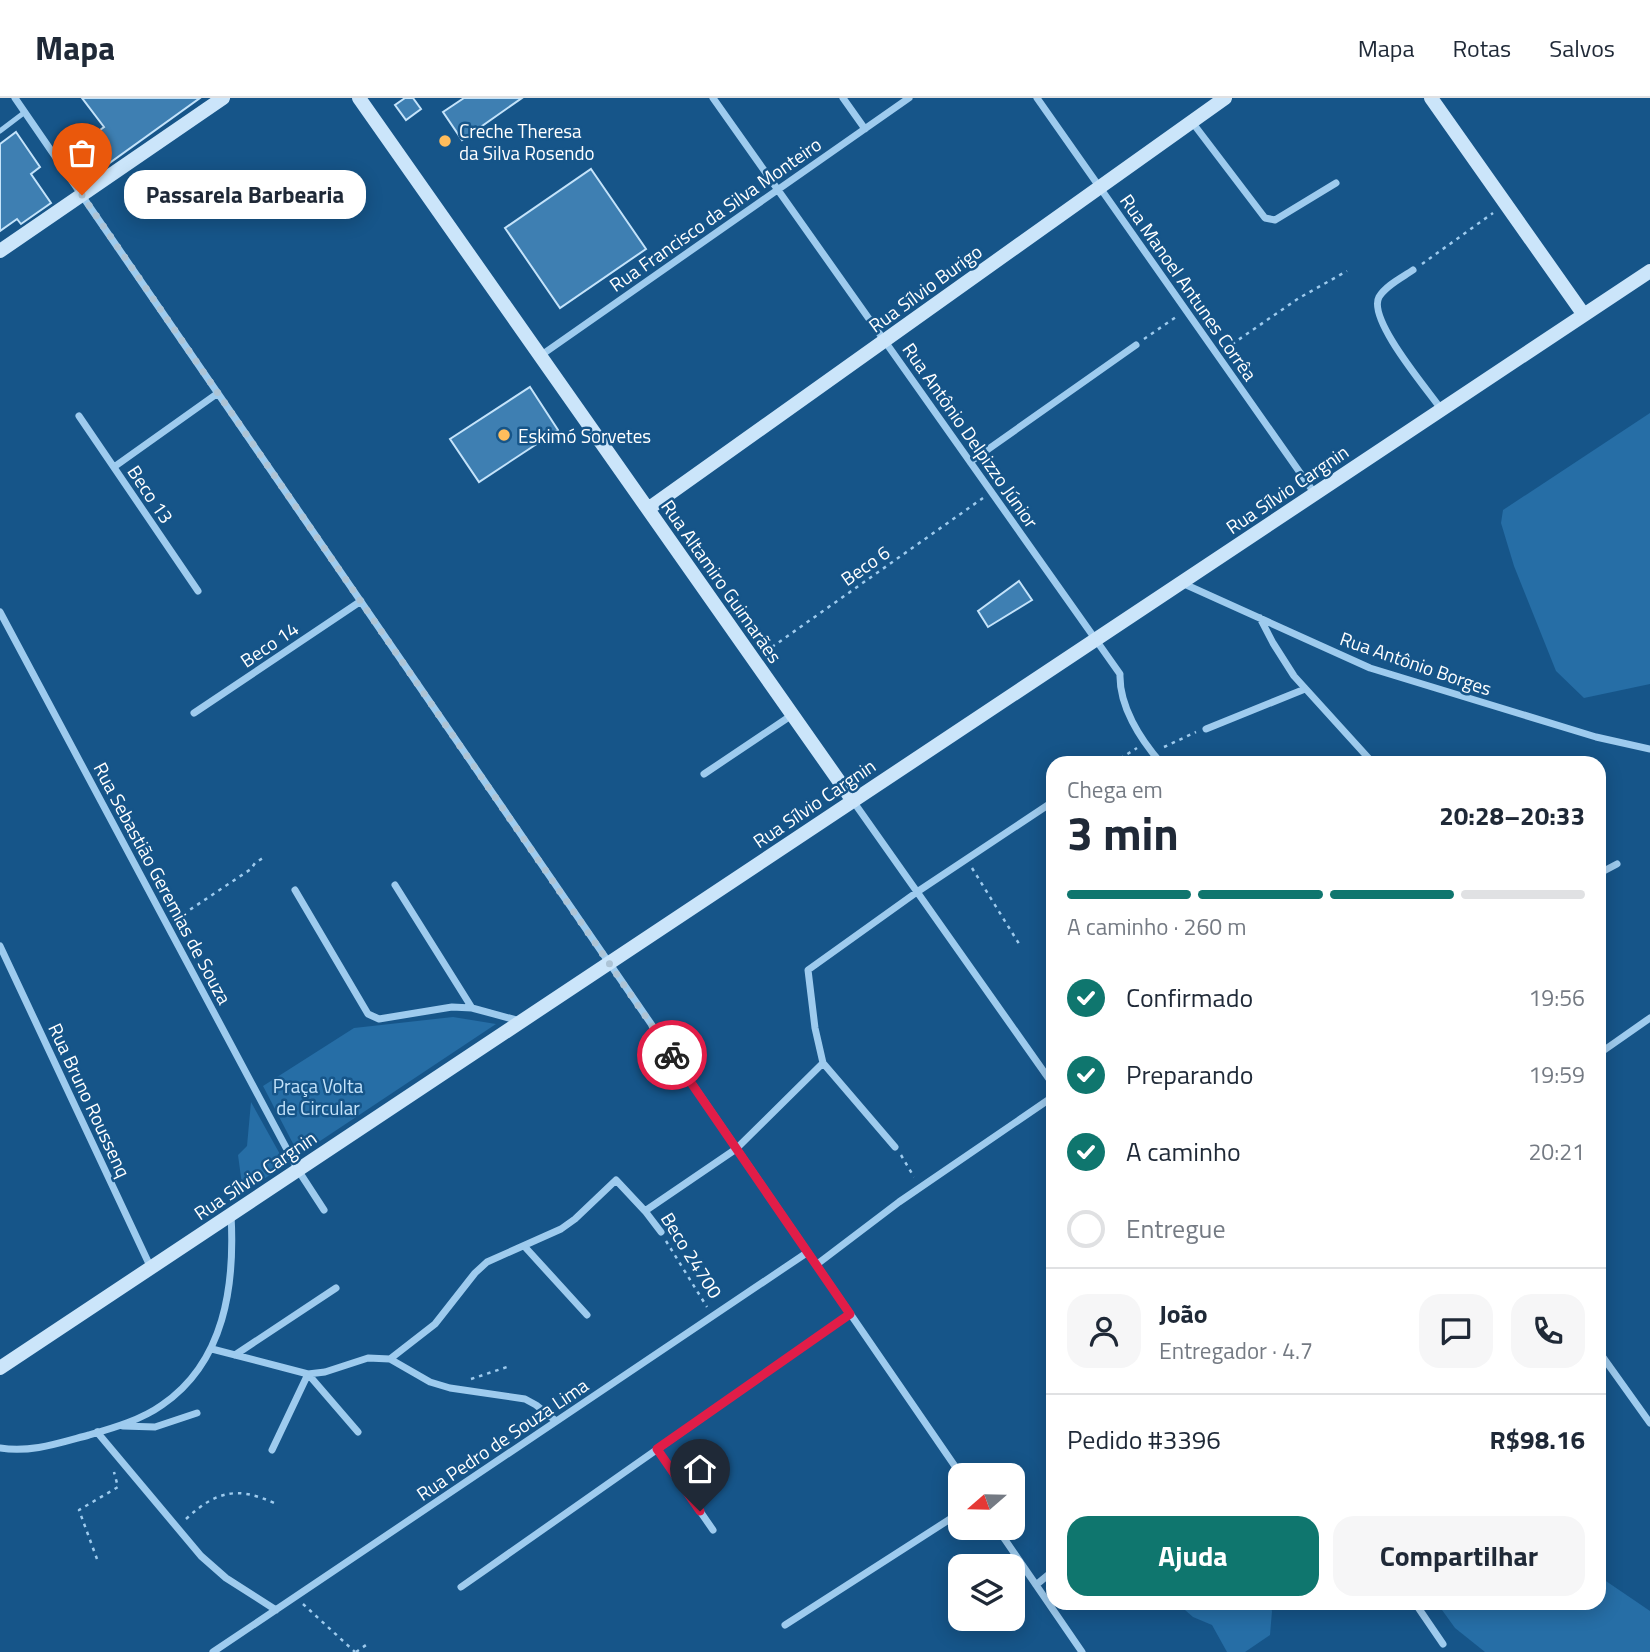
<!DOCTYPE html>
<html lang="pt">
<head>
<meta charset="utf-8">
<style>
  body { margin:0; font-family:"Titillium Web",sans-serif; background:#f6f6f7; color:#1f2937; height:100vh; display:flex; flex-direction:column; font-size:26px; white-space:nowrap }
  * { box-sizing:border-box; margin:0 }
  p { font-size:23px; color:#747a83 }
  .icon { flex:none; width:38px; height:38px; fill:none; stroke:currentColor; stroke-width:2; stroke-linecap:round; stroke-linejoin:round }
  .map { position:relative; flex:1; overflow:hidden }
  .panel { position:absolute; left:1046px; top:658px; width:560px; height:854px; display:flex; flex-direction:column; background:#fff; border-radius:21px; box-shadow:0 4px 18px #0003 }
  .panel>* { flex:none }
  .needle { width:46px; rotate:250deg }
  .fabs { position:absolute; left:948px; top:1365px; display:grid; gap:14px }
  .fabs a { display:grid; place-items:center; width:77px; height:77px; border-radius:14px; background:#fff; box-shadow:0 4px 18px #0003; font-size:35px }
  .pin { position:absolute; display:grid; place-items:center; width:60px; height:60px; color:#fff; margin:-72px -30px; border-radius:50% 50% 50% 0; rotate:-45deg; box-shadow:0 0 7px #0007 }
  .pin .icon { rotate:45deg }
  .courier { position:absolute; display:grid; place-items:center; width:70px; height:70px; margin:-35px; border:5px solid #e11d48; border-radius:50%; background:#fff; color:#222; box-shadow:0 2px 9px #0007 }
  .bubble { position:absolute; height:49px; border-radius:21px; background:#fff; box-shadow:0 4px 18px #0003; font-size:23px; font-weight:700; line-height:49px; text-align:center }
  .overview em { font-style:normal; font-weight:700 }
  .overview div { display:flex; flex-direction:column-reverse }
  .overview { display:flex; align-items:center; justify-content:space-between; height:119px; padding:0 21px }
  h1 { font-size:46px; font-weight:700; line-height:52px }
  .bar { display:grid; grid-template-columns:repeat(4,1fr); gap:10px 7px; align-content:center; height:84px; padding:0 21px }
  .bar i { height:9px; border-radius:5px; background:#e0e1e3 }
  .bar .active { background:#0f766e }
  .bar p { grid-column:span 4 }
  .line { display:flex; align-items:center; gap:18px; padding:0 21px; border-top:2px solid #e0e1e3 }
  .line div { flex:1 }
  .round { display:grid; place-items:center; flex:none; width:74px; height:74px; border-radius:21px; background:#f6f6f7 }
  ol { padding:0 21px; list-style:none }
  li { display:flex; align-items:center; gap:21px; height:77px }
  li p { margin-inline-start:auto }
  li .icon { padding:7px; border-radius:50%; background:#0f766e; color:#fff; stroke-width:4 }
  li:last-child { color:#747a83 }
  li i { width:38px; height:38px; border:4px solid #e0e1e3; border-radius:50% }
  .action { display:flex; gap:14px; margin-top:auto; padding:14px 21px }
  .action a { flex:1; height:80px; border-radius:21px; background:#0f766e; color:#fff; font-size:28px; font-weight:700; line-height:80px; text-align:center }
  .action a+a { background:#f6f6f7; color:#1f2937 }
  header { display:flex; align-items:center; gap:42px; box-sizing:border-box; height:98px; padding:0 35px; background:#fff; border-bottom:2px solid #e0e1e3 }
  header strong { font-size:33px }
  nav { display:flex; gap:38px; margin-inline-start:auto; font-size:24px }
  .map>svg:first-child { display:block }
  .green { fill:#266ea6 }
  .building { fill:#3e7fb2; stroke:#c4e3fa; stroke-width:2 }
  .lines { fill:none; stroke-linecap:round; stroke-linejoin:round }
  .path { stroke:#9ecbee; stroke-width:2.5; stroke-dasharray:3.5 5; stroke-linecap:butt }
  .lane { stroke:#9ecbee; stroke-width:5 }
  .street { stroke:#9ecbee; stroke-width:7 }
  .secondary { stroke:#cbe5fa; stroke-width:14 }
  .done { stroke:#adc4d6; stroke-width:7; stroke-dasharray:0 12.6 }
  .route { stroke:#e11d48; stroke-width:9 }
  .poi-dot { fill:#ffbd5c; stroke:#165589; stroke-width:2.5 }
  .labels { text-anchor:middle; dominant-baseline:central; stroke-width:5; stroke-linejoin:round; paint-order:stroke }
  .poi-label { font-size:19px; fill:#fff; stroke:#165589; text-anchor:start }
  .street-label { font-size:19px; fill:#fff; stroke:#165589 }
  .park-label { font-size:19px; fill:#c4e3fa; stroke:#165589 }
</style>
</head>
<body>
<header>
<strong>Mapa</strong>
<nav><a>Mapa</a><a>Rotas</a><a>Salvos</a></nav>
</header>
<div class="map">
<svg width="1650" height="1554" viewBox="0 0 1650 1554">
  <rect width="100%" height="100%" fill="#165589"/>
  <!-- green -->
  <path class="green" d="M1650,315V586L1584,600L1556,573L1514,468L1501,425L1503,412Z
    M453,919L496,926L299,1057L263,988L354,930Z
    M251,1004L286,1067L243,1094L238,1057L247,1048Z
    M1600,1479L1650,1513V1554H1485L1455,1530L1437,1505H1600Z
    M1177,1505H1269L1272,1513L1270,1537L1245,1554H1227L1212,1527L1193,1519Z"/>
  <!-- building -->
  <path class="building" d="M82,0H200L90,79L72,53L104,29Z
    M405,0H413L421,11L406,22L395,7Z
    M464,0H522L462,42L443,14Z
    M16,34L40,69L31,76L51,105L21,126L17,121L0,133V46Z
    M591,71L646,151L560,210L505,130Z
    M530,289L558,332L479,384L450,341Z
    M1019,483L1032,502L988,529L978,513Z"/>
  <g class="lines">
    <!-- path -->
    <path class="path" d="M1422,166L1493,115
      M1144,241L1176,219
      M1225,251L1299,200L1347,173
      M765,554L983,400
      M1164,649L1196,634
      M1113,665L1137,650
      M972,770L1021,849
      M176,821L251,771L255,765L263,760
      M901,1057L914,1079
      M666,1143L707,1209
      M471,1281L507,1269
      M186,1421C216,1393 237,1388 274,1405
      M97,1461L79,1412L118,1389L114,1374
      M303,1506L355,1554
      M356,1554L366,1547"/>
    <!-- lane -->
    <path class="lane" d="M0,33L25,14"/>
    <!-- street -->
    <path class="street" d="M15,0L961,1377
      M713,0L1120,576C1119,608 1140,641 1161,665
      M843,0L865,31
      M1037,0L1315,396
      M1192,24L1265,120L1275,122L1336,85
      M1413,172C1403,179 1386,187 1379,199C1367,221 1427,291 1441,311
      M540,258L909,0
      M79,318L198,493
      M970,364L1136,247
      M114,369L218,295
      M1182,485L1370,570L1596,639L1650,651
      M0,514L298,1072L324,1112
      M1260,520L1273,545L1294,578L1373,665
      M194,615L361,503
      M1206,631L1305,591
      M704,676L792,617
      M853,703L1054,988
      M1600,775L1617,766
      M395,787L472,910
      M295,792L368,916L379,921L452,909L472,910L520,923
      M0,848L151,1170
      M1600,955L1650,920
      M895,1049L823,965L815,930L808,872L917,794L1054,703
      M645,1113L661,1134
      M525,1149L587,1217
      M816,1167L899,1104L1054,998
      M212,1251L308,1276L325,1274L368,1260L390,1261L430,1284L450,1290L525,1301L536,1307L556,1323
      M1600,1255L1650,1325
      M235,1257L336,1190
      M390,1261L435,1226L475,1175L487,1164L561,1131L575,1121L616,1082L645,1113L736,1051L823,965
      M123,1328L155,1329L197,1315
      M97,1334L201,1458L226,1480L276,1512
      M0,1350C31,1355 59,1345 89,1337C113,1330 141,1322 162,1307C225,1264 235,1187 231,1117
      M657,1351L713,1432
      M272,1352L308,1276L358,1334
      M997,1430L1082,1554
      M1036,1487L1054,1472
      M461,1489L850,1216
      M1415,1505L1443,1546
      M785,1527L961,1414
      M213,1554L808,1154"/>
    <!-- secondary -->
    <path class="secondary" d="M359,0L853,703
      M1431,0L1584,217
      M0,153L223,0
      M648,411L1225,0
      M0,1270L1650,173"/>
  </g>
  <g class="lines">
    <!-- done -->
    <path class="done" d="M82,97L672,957"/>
    <!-- route -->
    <path class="route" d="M672,957L850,1216L657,1351L700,1413"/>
  </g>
  <!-- markers -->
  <g class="poi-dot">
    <circle cx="445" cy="43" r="7"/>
    <circle cx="504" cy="337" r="7"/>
  </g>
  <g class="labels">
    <!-- poi labels -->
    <g class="poi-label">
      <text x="459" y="32">Creche Theresa<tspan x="459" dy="22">da Silva Rosendo</tspan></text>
      <text x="518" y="337">Eskimó Sorvetes</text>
    </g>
    <!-- street labels -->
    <g class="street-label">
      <text transform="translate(715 116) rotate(-35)">Rua Francisco da Silva Monteiro</text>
      <text transform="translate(1189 189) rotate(55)">Rua Manoel Antunes Corrêa</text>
      <text transform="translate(925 190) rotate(-36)">Rua Sílvio Burigo</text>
      <text transform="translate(971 337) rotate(55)">Rua Antônio Delpizzo Júnior</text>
      <text transform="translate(1287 391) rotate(-34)">Rua Sílvio Cargnin</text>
      <text transform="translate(151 396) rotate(56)">Beco 13</text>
      <text transform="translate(865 467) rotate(-35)">Beco 6</text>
      <text transform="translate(722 483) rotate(55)">Rua Altamiro Guimarães</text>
      <text transform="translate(269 546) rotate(-34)">Beco 14</text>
      <text transform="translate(1416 565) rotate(19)">Rua Antônio Borges</text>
      <text transform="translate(814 705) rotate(-34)">Rua Sílvio Cargnin</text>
      <text transform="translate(163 785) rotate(62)">Rua Sebastião Geremias de Souza</text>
      <text transform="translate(90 1002) rotate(65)">Rua Bruno Roussenq</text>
      <text transform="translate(255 1077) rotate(-34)">Rua Sílvio Cargnin</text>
      <text transform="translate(692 1157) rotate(58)">Beco 24700</text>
      <text transform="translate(502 1341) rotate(-34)">Rua Pedro de Souza Lima</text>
    </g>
    <!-- park labels -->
    <g class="park-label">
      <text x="318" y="987">Praça Volta<tspan x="318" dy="22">de Circular</tspan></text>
    </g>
  </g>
</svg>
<div class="fabs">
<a><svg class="needle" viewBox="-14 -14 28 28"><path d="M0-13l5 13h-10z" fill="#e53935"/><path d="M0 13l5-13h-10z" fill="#747a83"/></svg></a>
<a><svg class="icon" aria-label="layers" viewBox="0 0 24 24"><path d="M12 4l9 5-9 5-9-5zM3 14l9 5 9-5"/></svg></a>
</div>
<div class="pin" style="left:82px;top:97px;background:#ea580c"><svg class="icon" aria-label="bag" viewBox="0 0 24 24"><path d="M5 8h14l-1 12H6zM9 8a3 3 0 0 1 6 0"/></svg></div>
<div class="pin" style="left:700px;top:1413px;background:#1f2937"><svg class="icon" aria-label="home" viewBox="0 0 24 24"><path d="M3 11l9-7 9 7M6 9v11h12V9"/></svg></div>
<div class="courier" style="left:672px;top:957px"><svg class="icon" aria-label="bike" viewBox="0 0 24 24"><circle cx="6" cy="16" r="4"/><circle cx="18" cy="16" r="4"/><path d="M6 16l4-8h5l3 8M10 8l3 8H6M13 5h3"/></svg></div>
<div class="bubble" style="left:124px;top:72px;width:242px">Passarela Barbearia</div>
<section class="panel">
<div class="overview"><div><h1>3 min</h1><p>Chega em</p></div><em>20:28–20:33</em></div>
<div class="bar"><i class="active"></i><i class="active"></i><i class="active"></i><i></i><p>A caminho · 260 m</p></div>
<ol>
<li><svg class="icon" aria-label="check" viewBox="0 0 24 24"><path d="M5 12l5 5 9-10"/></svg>Confirmado<p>19:56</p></li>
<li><svg class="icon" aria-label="check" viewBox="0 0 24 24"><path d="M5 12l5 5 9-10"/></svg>Preparando<p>19:59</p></li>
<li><svg class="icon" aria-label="check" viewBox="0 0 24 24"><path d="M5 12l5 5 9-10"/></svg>A caminho<p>20:21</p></li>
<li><i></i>Entregue</li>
</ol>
<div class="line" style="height:126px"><a class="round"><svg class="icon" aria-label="person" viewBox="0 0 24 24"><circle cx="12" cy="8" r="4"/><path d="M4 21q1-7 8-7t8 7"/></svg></a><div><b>João</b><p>Entregador · 4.7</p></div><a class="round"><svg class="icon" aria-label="chat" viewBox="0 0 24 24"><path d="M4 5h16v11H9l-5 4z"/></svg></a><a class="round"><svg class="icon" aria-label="phone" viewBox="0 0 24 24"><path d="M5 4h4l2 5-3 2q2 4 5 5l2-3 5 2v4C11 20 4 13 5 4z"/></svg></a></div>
<div class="line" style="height:91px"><div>Pedido #3396</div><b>R$98.16</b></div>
<div class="action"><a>Ajuda</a><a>Compartilhar</a></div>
</section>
</div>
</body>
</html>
